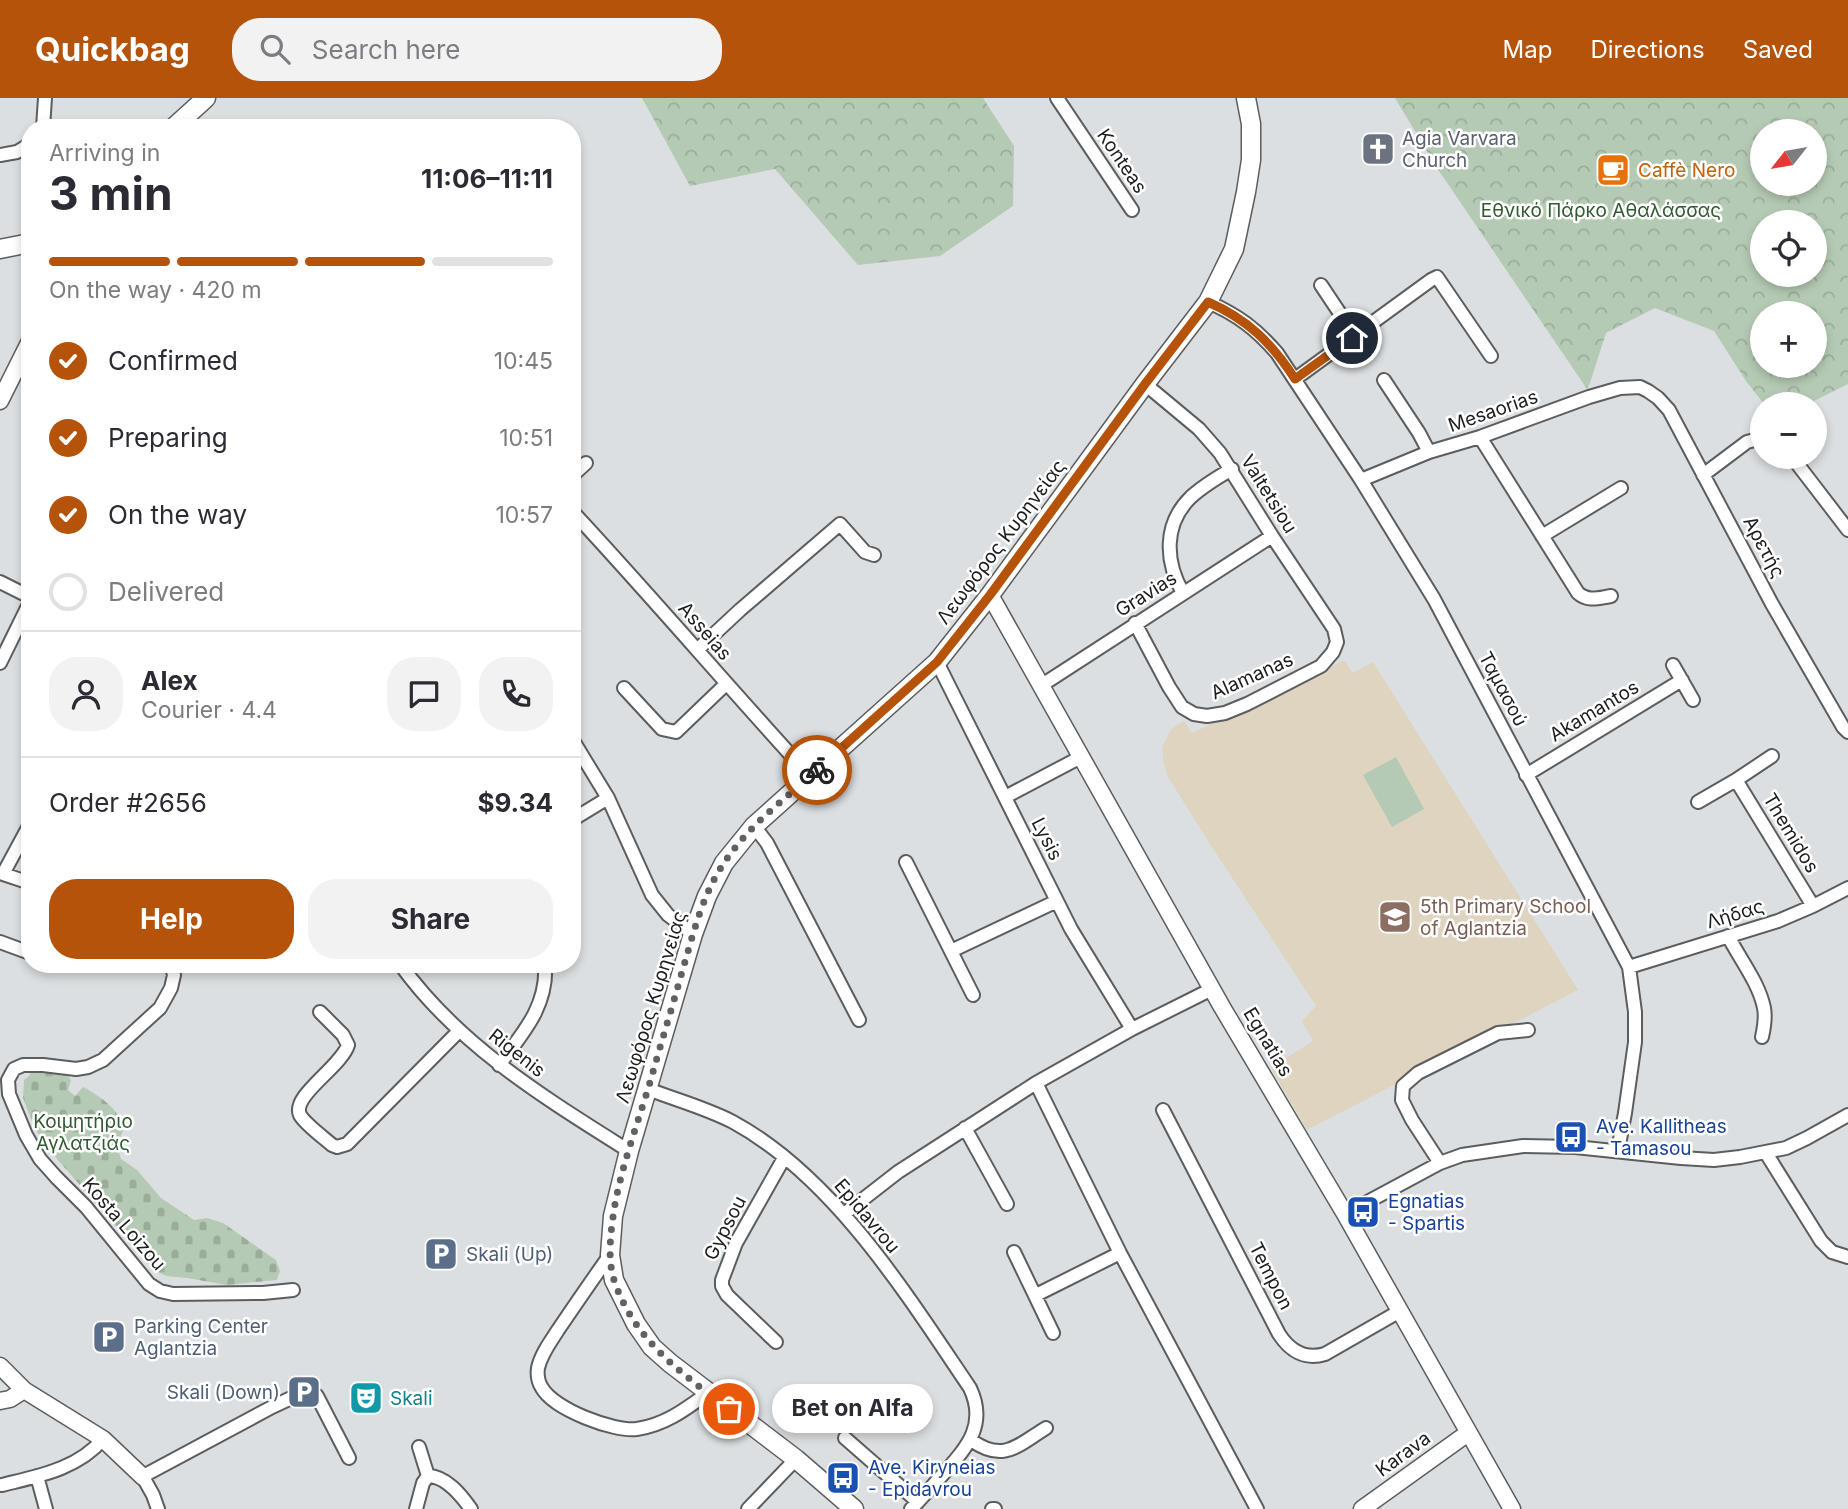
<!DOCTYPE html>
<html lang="en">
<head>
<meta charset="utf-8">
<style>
  body { margin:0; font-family:Inter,sans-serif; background:#f2f2f3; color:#2b2b33; height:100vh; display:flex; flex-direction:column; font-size:26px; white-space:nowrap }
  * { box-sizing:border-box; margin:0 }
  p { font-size:23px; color:#7c7c81 }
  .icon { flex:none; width:38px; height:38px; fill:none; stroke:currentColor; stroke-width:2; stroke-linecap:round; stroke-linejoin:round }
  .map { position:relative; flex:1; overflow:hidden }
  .panel { position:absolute; left:21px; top:21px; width:560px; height:854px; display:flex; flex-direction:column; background:#fff; border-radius:28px; box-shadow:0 4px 10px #0003 }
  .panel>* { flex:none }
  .needle { width:46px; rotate:239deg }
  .buttons { position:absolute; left:1750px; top:21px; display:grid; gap:14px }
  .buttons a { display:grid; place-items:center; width:77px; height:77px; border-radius:50%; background:#fff; box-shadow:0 4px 10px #0003; font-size:35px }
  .pin { position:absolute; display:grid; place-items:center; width:60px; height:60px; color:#fff; margin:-30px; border:4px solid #fff; border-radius:50%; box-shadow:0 2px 7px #0007 }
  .courier { position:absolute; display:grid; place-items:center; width:70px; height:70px; margin:-35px; border:5px solid #b45309; border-radius:50%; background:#fff; color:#222; box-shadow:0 2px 9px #0007 }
  .bubble { position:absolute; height:49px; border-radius:24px; background:#fff; box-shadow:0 4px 10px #0003; font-size:23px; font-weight:700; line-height:49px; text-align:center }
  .head em { font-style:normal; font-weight:700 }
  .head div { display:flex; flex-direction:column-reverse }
  .head { display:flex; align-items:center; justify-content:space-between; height:119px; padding:0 28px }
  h1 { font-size:46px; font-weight:700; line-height:52px }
  .bar { display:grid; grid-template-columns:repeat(4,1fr); gap:10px 7px; align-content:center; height:84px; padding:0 28px }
  .bar i { height:9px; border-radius:5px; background:#e1e1e2 }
  .bar .selected { background:#b45309 }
  .bar p { grid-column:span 4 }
  .line { display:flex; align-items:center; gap:18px; padding:0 28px; border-top:2px solid #e1e1e2 }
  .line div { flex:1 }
  .round { display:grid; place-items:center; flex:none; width:74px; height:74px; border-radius:28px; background:#f2f2f3 }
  ol { padding:0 28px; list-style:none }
  li { display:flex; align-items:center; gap:21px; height:77px }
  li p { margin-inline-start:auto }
  li .icon { padding:7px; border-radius:50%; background:#b45309; color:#fff; stroke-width:4 }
  li:last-child { color:#7c7c81 }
  li i { width:38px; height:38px; border:4px solid #e1e1e2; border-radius:50% }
  .action { display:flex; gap:14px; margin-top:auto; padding:14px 28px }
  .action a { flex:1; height:80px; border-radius:28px; background:#b45309; color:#fff; font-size:28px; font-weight:700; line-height:80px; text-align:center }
  .action a+a { background:#f2f2f3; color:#2b2b33 }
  header { display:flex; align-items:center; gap:42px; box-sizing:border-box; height:98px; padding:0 35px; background:#b45309; color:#fff }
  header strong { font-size:33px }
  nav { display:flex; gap:38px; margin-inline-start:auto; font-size:24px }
  .search { width:490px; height:63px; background:#f2f2f3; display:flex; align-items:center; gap:18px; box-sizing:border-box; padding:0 24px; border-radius:28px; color:#7c7c81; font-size:26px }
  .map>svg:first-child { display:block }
  .education { fill:#ded4bf }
  .cemetery { fill:url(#cemetery-stones) }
  .park { fill:url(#park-crowns); fill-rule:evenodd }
  .pitch { fill:#b5cab4 }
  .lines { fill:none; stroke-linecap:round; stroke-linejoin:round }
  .minor-casing { stroke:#5b5d5f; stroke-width:16 }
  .tertiary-casing { stroke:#5b5d5f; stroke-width:19 }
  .secondary-casing { stroke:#5b5d5f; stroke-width:21 }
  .minor { stroke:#fff; stroke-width:12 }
  .tertiary { stroke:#fff; stroke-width:16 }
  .secondary { stroke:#fff; stroke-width:18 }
  .done { stroke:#5f6162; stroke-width:7; stroke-dasharray:0 12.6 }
  .route { stroke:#b45309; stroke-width:9 }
  .labels { text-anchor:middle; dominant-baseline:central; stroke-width:5; stroke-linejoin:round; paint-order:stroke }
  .worship-label { font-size:19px; fill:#5b616d; stroke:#fff; text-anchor:start }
  .street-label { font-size:19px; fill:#1c1d1d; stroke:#fff }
  .food-label { font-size:19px; fill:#c56008; stroke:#fff; text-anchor:start }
  .park-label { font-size:19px; fill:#305a30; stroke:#fff }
  .education-label { font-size:19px; fill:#785e54; stroke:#fff; text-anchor:start }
  .transit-label { font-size:19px; fill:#164399; stroke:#fff; text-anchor:start }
  .service-label { font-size:19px; fill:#4e5e75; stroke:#fff; text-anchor:start }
  .culture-label { font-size:19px; fill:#0d838f; stroke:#fff; text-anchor:start }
</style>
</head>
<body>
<header>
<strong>Quickbag</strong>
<div class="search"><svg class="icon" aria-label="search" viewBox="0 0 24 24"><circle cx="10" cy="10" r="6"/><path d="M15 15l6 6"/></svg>Search here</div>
<nav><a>Map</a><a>Directions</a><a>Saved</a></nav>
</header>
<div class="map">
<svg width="1848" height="1411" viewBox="0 0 1848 1411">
  <defs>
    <pattern id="cemetery-stones" width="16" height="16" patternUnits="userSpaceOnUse" patternTransform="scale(1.75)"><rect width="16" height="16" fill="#b5cab4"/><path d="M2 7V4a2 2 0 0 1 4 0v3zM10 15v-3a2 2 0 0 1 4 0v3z" fill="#9bad9a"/></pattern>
    <pattern id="park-crowns" width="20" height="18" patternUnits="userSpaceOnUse" patternTransform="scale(1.75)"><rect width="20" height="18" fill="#b5cab4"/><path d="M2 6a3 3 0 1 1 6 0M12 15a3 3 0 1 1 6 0" fill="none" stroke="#9bad9a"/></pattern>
  </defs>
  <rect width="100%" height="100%" fill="#dcdfe1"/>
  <!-- education -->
  <path class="education" d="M1344,562L1353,575L1373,564L1578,892L1307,1032L1271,970L1313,943L1302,923L1316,908L1210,746L1168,679L1164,666L1162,650L1171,631L1184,623L1192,635L1316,577Z"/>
  <!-- cemetery -->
  <path class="cemetery" d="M33,970L66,975L71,982L68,992L75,998L83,989C103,1000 114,1008 125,1028L117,1047L121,1061L137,1072L161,1100L194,1122L207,1120L223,1125L276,1162L280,1173L277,1182L227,1187L187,1180L166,1178L156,1173L57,1061L35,1031L23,1000L24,982L29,978Z"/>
  <!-- park -->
  <path class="park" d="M642,0H983L1014,48L1013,108L940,158L858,167L775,71L690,88Z
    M1395,0H1848V286L1808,306H1764L1746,283L1714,233L1655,210L1606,235L1590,285L1587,291L1437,70ZM1815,33V86H1762V33ZM1815,124V177H1762V124ZM1762,215H1815V268H1762Z"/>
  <!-- pitch -->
  <path class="pitch" d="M1396,659L1424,711L1392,729L1363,677Z"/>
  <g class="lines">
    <defs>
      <path id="minor" d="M1057,0L1132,112
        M43,30L45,0
        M0,57L17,54L30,46
        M1321,187L1355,238
        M1208,204C1238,217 1256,231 1277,255L1361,382L1434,501L1629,869L1635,914V944L1625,1015L1618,1052
        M1295,281L1431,182L1437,179L1491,258
        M1384,282L1419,335L1429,354
        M1480,339L1578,495C1588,504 1598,500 1611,498
        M1792,359L1848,432
        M1703,377L1747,344L1762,340
        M572,378L586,365
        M1361,382L1429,354L1480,339L1589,299L1620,290L1640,289L1648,293L1658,300L1669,312L1772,506L1843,629L1848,634
        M572,413C653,500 730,591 810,678
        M1542,438L1621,390
        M0,484L30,499
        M1183,495C1165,464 1163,426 1191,399C1203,388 1218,379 1232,371
        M1135,525L1169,589L1182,609L1194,616L1207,618L1225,615L1247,606L1321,568L1333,554L1337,544L1334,531L1272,438L1220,355L1199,331L1145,286
        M697,552L740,512L840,426L865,454L874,457
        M937,564L1071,831L1132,931
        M0,565L30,504
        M1673,567L1693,602
        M1042,587L1272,438
        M624,590L662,631L676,634L726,586
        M572,641L608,700L652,797L668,817L693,836
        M1526,677L1682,582
        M1736,682L1813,808
        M1005,699L1081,659
        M1698,704L1736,682L1772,658
        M572,722L608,700
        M754,728L767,745L859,922
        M906,764L973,897
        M0,775L30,785
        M3,776L30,726
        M1728,838C1740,861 1759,885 1764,910C1766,920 1764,930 1762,939
        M0,844L30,855
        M951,853L1057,803
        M171,866L174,877L171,890L160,910L103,962L88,969L76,971L43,967H23L14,971L8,982L9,996L26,1037L40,1061L56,1079L86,1109L149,1186L160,1193L173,1196L263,1195L293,1192
        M400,866C459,948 545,1000 629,1053
        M1629,869L1778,823L1813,808L1848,790
        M320,914L343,937L348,947C341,969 291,998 300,1017C305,1026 323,1039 332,1047L337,1049L347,1046L459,933
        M499,967C523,935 548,908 545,866
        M1036,985L1120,1155L1257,1411
        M648,991C676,1002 706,1010 733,1024C834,1079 907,1197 970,1290C987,1326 968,1348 945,1374C934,1386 923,1399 911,1411
        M1163,1012L1279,1236C1290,1253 1305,1262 1325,1256L1400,1213
        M965,1030L1007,1106
        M1766,1055L1821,1143L1832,1154L1848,1159
        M1440,1065L1412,1022L1402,1002L1403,988L1418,975L1498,935L1528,932
        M844,1116L898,1074L1036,985L1132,931L1212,891
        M1345,1116L1440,1065L1462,1057L1523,1048L1575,1049L1681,1060L1714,1062L1740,1059L1786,1050L1807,1040L1848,1017
        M1014,1154L1053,1235
        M610,1157C592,1182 575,1207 558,1232C551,1243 541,1256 538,1270C537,1277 538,1284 542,1290C554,1311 613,1334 637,1331C665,1327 686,1311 708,1295
        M1036,1197L1120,1155
        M776,1244L727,1197L722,1188V1182L736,1145L784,1060
        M845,1340L918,1404
        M971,1342C1003,1365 1017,1348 1046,1330
        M419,1349L428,1378
        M37,1378L46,1411
        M428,1378C446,1378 461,1397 471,1411
        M2,1387C38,1378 78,1371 103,1341
        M158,1411L153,1397L143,1379L147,1376L272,1309L304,1294H311L317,1298L349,1360
        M416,1411L423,1385L428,1378
        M748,1411L796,1361
        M992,1411H995"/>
      <path id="tertiary" d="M0,303L30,243
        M990,497L1222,909L1345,1116L1512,1411
        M0,1268L24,1292L103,1341L143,1379
        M0,1303L10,1301L24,1292
        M1362,1411L1468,1335"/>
      <path id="secondary" d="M173,30L206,0
        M0,151L30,145
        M854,1411L796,1361L670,1265L652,1249L636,1226L614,1182L610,1157L613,1118L629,1053L693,836L707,798L724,765L754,728L937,564L990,497L1145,286L1208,204L1234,151L1246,94L1251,62V26L1246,0"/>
    </defs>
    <!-- minor casing -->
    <use href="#minor" class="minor-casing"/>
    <!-- tertiary casing -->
    <use href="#tertiary" class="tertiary-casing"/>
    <!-- secondary casing -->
    <use href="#secondary" class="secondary-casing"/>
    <!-- minor -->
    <use href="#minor" class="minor"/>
    <!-- tertiary -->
    <use href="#tertiary" class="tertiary"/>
    <!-- secondary -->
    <use href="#secondary" class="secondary"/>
  </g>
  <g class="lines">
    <!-- done -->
    <path class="done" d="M729,1311C681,1275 634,1242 614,1182C608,1163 610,1140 613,1119C619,1074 638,1025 651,981C661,945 672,910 682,874C693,837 702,797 724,765C748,728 785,701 817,672"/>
    <!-- route -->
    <path class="route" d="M817,672L937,564L990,497L1145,286L1208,204C1247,221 1272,245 1295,281L1352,240"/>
  </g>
  <!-- icons -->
  <defs>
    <symbol id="church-square" viewBox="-11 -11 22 22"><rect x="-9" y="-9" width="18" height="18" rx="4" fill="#6b7280" stroke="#fff"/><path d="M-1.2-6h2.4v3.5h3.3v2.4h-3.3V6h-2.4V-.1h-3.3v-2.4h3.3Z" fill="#fff"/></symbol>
    <symbol id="cafe-square" viewBox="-11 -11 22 22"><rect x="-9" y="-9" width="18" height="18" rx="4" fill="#e8710a" stroke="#fff"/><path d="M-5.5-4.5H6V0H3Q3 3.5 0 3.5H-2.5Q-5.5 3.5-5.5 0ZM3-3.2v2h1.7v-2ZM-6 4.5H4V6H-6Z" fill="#fff"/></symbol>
    <symbol id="school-square" viewBox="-11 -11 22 22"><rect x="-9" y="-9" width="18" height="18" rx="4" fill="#8d6e63" stroke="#fff"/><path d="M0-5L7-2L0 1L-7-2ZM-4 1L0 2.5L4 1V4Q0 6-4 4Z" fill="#fff"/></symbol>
    <symbol id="bus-square" viewBox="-11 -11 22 22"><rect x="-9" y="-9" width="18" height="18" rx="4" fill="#1a4fb4" stroke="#fff"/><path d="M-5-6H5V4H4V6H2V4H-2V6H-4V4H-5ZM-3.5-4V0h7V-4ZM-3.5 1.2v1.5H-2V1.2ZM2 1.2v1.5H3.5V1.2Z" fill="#fff"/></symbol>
    <symbol id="parking-square" viewBox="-11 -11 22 22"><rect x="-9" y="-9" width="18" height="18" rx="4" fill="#5c6f8a" stroke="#fff"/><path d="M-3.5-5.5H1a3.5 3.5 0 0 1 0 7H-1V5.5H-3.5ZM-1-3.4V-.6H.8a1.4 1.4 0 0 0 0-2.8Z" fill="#fff"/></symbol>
    <symbol id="theatre-square" viewBox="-11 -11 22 22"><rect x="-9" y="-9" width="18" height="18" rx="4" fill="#0f9aa8" stroke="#fff"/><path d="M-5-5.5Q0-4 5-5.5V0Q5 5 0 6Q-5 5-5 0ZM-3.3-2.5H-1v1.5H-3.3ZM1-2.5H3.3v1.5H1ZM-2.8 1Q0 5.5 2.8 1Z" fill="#fff"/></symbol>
  </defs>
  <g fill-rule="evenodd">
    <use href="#church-square" x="1359" y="32" width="38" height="38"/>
    <use href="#cafe-square" x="1594" y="53" width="38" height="38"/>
    <use href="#school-square" x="1376" y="800" width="38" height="38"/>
    <use href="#bus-square" x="1552" y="1020" width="38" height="38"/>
    <use href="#bus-square" x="1344" y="1095" width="38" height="38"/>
    <use href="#parking-square" x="422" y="1137" width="38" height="38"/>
    <use href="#parking-square" x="90" y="1220" width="38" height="38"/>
    <use href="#parking-square" x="285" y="1275" width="38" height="38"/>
    <use href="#theatre-square" x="347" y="1281" width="38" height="38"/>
    <use href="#bus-square" x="824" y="1361" width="38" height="38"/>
  </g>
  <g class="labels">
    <!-- worship labels -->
    <g class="worship-label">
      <text x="1402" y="40">Agia Varvara<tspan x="1402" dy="22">Church</tspan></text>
    </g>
    <!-- street labels -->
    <g class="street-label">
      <text transform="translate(1122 63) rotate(56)">Konteas</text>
      <text transform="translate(1493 313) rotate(-19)">Mesaorias</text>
      <text transform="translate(1269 396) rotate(58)">Valtetsiou</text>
      <text transform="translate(1001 444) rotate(-53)">Λεωφόρος Κυρηνείας</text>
      <text transform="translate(1764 449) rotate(62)">Αρετής</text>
      <text transform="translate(1146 496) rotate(-32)">Gravias</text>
      <text transform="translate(705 533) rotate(49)">Asseias</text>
      <text transform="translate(1252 578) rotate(-24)">Alamanas</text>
      <text transform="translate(1503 591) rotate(62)">Ταμασού</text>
      <text transform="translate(1594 613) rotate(-31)">Akamantos</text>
      <text transform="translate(1791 735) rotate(59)">Themidos</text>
      <text transform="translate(1047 741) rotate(63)">Lysis</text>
      <text transform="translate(1735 816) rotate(-17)">Λήδας</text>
      <text transform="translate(651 909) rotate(-73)">Λεωφόρος Κυρηνείας</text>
      <text transform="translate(1268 944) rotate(59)">Egnatias</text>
      <text transform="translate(517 955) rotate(38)">Rigenis</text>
      <text transform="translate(867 1118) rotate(50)">Epidavrou</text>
      <text transform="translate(124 1126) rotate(49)">Kosta Loizou</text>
      <text transform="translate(725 1130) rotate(-63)">Gypsou</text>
      <text transform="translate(1271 1178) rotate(63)">Tempon</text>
      <text transform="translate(1403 1356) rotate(-36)">Karava</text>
    </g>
    <!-- food labels -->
    <g class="food-label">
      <text x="1638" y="72">Caffè Nero</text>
    </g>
    <!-- park labels -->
    <g class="park-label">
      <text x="1601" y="112">Εθνικό Πάρκο Αθαλάσσας</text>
      <text x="83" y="1023">Κοιμητήριο<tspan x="83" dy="22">Αγλατζιάς</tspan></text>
    </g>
    <!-- education labels -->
    <g class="education-label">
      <text x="1420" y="808">5th Primary School<tspan x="1420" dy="22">of Aglantzia</tspan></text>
    </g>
    <!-- transit labels -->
    <g class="transit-label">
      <text x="1596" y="1028">Ave. Kallitheas<tspan x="1596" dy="22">- Tamasou</tspan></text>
      <text x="1388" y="1103">Egnatias<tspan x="1388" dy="22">- Spartis</tspan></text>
      <text x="868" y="1369">Ave. Kiryneias<tspan x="868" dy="22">- Epidavrou</tspan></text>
    </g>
    <!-- service labels -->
    <g class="service-label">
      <text x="466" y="1156">Skali (Up)</text>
      <text x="134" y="1228">Parking Center<tspan x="134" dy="22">Aglantzia</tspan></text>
      <text x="280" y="1294" text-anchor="end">Skali (Down)</text>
    </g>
    <!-- culture labels -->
    <g class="culture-label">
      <text x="390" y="1300">Skali</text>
    </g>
  </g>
</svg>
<div class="buttons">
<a><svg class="needle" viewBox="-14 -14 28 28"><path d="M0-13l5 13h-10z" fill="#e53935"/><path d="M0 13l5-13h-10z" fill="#7c7c81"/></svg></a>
<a><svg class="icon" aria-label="locate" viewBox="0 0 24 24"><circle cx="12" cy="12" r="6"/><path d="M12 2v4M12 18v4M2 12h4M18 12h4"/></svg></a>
<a>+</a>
<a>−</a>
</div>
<div class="pin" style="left:729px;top:1311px;background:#ea580c"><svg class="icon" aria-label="bag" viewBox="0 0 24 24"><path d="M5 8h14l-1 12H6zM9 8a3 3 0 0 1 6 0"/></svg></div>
<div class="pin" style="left:1352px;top:240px;background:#1f2937"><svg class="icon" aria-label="home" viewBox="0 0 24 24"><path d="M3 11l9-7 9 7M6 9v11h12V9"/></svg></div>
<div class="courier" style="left:817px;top:672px"><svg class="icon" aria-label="bike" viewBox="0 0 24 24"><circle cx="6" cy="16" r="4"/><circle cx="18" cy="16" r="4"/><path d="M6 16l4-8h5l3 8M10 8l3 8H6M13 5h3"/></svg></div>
<div class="bubble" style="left:772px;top:1286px;width:161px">Bet on Alfa</div>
<section class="panel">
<div class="head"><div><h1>3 min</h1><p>Arriving in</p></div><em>11:06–11:11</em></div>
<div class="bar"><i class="selected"></i><i class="selected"></i><i class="selected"></i><i></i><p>On the way · 420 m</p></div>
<ol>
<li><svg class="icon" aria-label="check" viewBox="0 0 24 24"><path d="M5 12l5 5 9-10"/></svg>Confirmed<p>10:45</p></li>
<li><svg class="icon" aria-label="check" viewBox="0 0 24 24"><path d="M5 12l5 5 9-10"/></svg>Preparing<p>10:51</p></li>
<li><svg class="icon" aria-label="check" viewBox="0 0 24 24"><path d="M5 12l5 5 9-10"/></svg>On the way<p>10:57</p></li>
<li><i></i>Delivered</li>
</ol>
<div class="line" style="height:126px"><a class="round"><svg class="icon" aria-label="person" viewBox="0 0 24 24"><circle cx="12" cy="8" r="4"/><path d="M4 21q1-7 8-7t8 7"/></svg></a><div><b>Alex</b><p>Courier · 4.4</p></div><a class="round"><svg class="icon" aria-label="chat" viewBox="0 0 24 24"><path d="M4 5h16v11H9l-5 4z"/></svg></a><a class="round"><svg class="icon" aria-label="phone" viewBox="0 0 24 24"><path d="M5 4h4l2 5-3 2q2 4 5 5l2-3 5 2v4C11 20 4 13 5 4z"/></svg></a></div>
<div class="line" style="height:91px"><div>Order #2656</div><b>$9.34</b></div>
<div class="action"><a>Help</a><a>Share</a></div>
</section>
</div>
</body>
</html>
